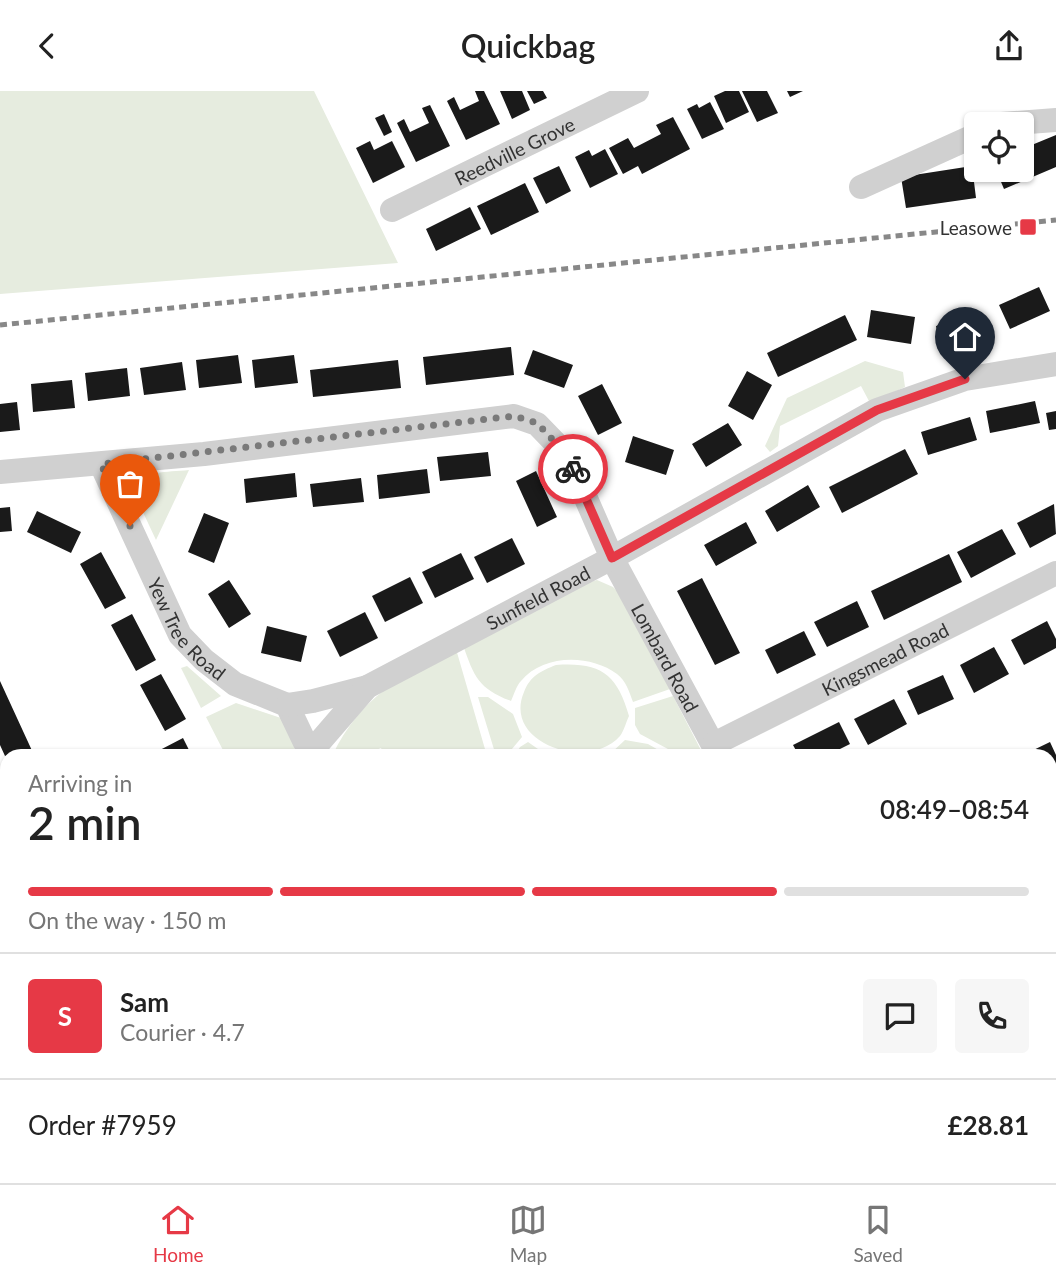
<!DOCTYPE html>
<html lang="en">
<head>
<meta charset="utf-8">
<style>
  body { margin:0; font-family:Lato,sans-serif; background:#f6f6f6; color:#222; height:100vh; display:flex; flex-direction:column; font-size:26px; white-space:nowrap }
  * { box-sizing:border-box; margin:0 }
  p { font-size:23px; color:#767676 }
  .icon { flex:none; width:38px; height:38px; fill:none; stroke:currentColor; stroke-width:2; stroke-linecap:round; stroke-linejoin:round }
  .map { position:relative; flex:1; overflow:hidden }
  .drawer { position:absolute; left:0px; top:658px; width:1057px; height:434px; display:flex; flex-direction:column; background:#fff; border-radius:21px 21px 0 0; box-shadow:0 2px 5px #0004 }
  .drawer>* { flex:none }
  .controls { position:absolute; left:964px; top:21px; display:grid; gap:14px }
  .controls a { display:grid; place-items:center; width:70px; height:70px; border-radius:7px; background:#fff; box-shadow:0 2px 5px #0004; font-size:35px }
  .pin { position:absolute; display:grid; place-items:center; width:60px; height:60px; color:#fff; margin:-72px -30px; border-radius:50% 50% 50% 0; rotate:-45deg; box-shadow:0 0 7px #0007 }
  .pin .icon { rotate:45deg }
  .courier { position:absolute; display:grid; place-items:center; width:70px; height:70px; margin:-35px; border:5px solid #e63946; border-radius:50%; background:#fff; color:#222; box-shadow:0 2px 9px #0007 }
  .summary em { font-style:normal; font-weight:600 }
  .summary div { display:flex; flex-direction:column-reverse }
  .summary { display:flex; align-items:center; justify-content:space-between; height:119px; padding:0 28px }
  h1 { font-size:46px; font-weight:600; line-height:52px }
  .bar { display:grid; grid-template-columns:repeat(4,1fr); gap:10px 7px; align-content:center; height:84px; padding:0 28px }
  .bar i { height:9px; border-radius:5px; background:#e0e0e0 }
  .bar .current { background:#e63946 }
  .bar p { grid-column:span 4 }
  .line { display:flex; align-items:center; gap:18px; padding:0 28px; border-top:2px solid #e0e0e0 }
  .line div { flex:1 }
  .round { display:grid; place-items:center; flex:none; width:74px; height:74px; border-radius:7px; background:#f6f6f6 }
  header { display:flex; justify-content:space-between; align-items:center; height:91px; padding:0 28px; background:#fff; font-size:32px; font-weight:600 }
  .tabs { display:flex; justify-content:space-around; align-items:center; height:98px; border-top:2px solid #e0e0e0; background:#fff; font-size:19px; color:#767676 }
  .tabs a { display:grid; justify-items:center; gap:4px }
  .tabs .current { color:#e63946 }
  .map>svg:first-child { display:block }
  .green { fill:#e6ecdf }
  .building { fill:#1a1a1a }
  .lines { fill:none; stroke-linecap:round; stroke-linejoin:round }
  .street { stroke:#d0d0d0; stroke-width:24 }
  .rail { stroke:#888; stroke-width:5; stroke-dasharray:7 5; stroke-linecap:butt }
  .done { stroke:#7a7a7a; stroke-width:7; stroke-dasharray:0 12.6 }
  .route { stroke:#e63946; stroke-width:9 }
  .poi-dot { fill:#e63946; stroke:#fff; stroke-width:2.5 }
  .labels { text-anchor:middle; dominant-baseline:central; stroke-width:7; stroke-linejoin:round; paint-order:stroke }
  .street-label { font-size:19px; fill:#333; stroke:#fff }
  .poi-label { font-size:19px; fill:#333; stroke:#fff; text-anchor:end }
</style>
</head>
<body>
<header><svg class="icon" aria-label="back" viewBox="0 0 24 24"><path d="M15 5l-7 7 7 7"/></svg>Quickbag<svg class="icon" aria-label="share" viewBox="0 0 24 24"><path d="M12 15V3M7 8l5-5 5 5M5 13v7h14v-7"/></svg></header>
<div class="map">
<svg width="1056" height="1092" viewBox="0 0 1056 1092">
  <rect width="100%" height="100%" fill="#fff"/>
  <!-- green -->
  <path class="green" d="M0,0H314L398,172L0,203Z
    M865,270L903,281L905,296L870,312L861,295L780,335L778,355L770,361L765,355L787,307Z
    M189,379L156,449L134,402C145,377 165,382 189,379Z
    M597,489L613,496L621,504L670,598L633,611C629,600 626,590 617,583C590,563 543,563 521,590C516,595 514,604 511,610C479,598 474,586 463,554L583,493Z
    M456,558L487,665H385L381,657L361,665H332C362,604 399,587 456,558Z
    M556,574C601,571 617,583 629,625C626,631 624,640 620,645C588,681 502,652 524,601C530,585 541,580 556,574Z
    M187,575L221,605L201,617L181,577Z
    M673,605L704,665H681L640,643L635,634V617Z
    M488,606L513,623L522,646L506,665H496L478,606Z
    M236,612L281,627L294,649L295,665H226L206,626Z
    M625,649L648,653L669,665H601L611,662Z
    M528,651L548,665H514L520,656Z
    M439,1085H469L467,1092H442Z"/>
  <!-- building -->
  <path class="building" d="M475,0H484L500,33L466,49L447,10L454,6L460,19L479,10Z
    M500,0H522L530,19L512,28Z
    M527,0H543L547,7L534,13Z
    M725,0H739L749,21L726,32L714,5Z
    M742,0H767L778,22L757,31Z
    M787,0H803L790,6Z
    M710,11L724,38L702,48L687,18L697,13L699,17Z
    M430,14L450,55L416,71L397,32L404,28L410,41L429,32L422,17Z
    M384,23L392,41L384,45L375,27Z
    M673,26L690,58L642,83L638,75L623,83L609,57L628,47L634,57L661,43L656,34Z
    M1056,44V76L1004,98L996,79H1022V58Z
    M370,50L374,59L392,50L405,76L373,92L356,57Z
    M605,58L618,83L590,97L575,66L589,59L592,65Z
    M559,75L571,100L546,113L533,87Z
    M972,75L976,107L906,117L901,86Z
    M525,92L539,121L491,144L477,115Z
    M470,116L481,138L436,160L426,138Z
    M1039,196L1050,220L1010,238L999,214Z
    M871,219L915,226L911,253L867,246Z
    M845,224L857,249L778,286L767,262Z
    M975,226L981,252L942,261L936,235Z
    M511,256L514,284L426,294L423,266Z
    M533,259L573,274L564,297L524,283Z
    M238,264L242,292L199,297L196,269Z
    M294,264L298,292L255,297L252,269Z
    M398,269L401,297L313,306L310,279Z
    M182,271L186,299L144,304L140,277Z
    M127,277L130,305L88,310L85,282Z
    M747,280L772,294L753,329L728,315Z
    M72,289L75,317L33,321L31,293Z
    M602,293L622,332L598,344L578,305Z
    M1035,310L1040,332L990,342L986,320Z
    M17,311L20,339L0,341V313Z
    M1056,320V338L1049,339L1046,322Z
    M970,326L977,349L928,364L921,341Z
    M728,332L742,354L706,376L692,353Z
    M633,345L674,359L666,384L625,371Z
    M905,358L918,383L842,422L829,396Z
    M488,361L491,385L440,390L437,366Z
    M427,378L430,402L379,408L377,384Z
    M536,380L557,426L537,436L516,390Z
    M295,382L297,406L246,412L244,388Z
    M361,387L364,411L313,416L310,393Z
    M808,394L820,416L777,441L765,420Z
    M1054,413L1056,443L1030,457L1017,432Z
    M10,416L12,440L0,441V417Z
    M37,420L81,441L71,462L27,441Z
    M204,422L229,432L214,472L188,461Z
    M746,431L757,452L716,475L704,454Z
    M1002,438L1016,463L971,487L957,461Z
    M512,447L525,473L487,492L474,466Z
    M101,461L126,507L105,518L80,473Z
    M461,462L474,488L435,507L422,481Z
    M949,463L962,491L884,529L871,500Z
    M410,486L423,512L385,531L372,505Z
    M702,487L740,562L715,574L677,500Z
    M229,489L251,523L229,537L208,503Z
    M857,510L869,536L827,556L814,531Z
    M365,521L378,547L340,566L327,540Z
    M132,523L156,569L136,580L111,534Z
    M1047,530L1056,548V557L1024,574L1011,549Z
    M267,535L307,545L301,571L261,562Z
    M804,540L816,564L777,583L765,559Z
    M994,556L1009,583L974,602L960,574Z
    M161,583L186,628L165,640L140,594Z
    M943,584L954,608L918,624L907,600Z
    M0,590L34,664L32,665H5L0,654Z
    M894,608L907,633L868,654L854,628Z
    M839,631L850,653L826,665H799L793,654Z
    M183,647L192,665H160L158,660Z
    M1050,651L1056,664V678L1050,681V665H1021Z
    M0,805L7,808V827L0,844Z
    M1056,813V843L1050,846V816Z
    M7,924V951L0,953V926Z
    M1056,965V983L1050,972V968Z
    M245,1085H274L278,1092H248Z
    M374,1085H404L407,1092H377Z
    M530,1085H553V1092H530Z
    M791,1085H834L837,1090L794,1092Z"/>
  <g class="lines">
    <!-- street -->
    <g class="street">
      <path d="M1001,33L1056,29"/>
      <path d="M861,96L976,44"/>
      <path id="s1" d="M392,119L637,0"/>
      <path id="s2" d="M101,373L180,544L204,569L235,593L287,614L310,662V665"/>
      <path id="s3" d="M0,381L204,363L514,325L537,333L567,364L612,467L719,665"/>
      <path d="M287,614L313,610L367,596"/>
      <path id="s4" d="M714,653L1056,482"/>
      <path id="s5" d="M310,662L367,596L612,467L877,319L965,288L1056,273"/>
      <path d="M0,744L7,754"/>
      <path d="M0,881L7,880"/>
      <path d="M1050,1052L1056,1049"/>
      <path d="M185,1085L188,1092"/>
      <path d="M487,1092L488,1085"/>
      <path d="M970,1092L984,1085"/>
    </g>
    <!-- rail -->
    <path class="rail" d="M0,234L1056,129"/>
  </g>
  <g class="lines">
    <!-- done -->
    <path class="done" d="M130,435L101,373L514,325L537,332L567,364L573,378"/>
    <!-- route -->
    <path class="route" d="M573,378L612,467L877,319L965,288"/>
  </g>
  <!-- markers -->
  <rect class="poi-dot" x="1019" y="127" width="18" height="18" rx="3.5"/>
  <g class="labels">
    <!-- street labels -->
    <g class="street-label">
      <text stroke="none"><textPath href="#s1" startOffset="136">Reedville Grove</textPath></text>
      <text stroke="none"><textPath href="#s5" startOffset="280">Sunfield Road</textPath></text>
      <text stroke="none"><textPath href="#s2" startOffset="187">Yew Tree Road</textPath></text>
      <text stroke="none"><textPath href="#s3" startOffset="810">Lombard Road</textPath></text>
      <text stroke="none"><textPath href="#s4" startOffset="191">Kingsmead Road</textPath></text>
    </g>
    <!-- poi labels -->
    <g class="poi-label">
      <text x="1012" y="136">Leasowe</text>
    </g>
  </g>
</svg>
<div class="controls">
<a><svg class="icon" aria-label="locate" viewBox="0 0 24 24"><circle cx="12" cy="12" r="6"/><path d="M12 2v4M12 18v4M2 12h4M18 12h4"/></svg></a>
</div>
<div class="pin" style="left:130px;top:435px;background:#ea580c"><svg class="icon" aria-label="bag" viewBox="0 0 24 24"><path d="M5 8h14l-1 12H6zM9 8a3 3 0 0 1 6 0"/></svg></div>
<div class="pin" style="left:965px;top:288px;background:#1f2937"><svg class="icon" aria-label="home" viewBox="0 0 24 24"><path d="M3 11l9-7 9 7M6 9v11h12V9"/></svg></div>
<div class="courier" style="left:573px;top:378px"><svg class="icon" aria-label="bike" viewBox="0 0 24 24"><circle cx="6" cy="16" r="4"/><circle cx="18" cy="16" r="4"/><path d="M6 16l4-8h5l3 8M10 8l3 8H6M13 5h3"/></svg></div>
<section class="drawer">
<div class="summary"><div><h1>2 min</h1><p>Arriving in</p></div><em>08:49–08:54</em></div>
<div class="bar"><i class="current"></i><i class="current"></i><i class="current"></i><i></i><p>On the way · 150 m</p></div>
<div class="line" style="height:126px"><b class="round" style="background:#e63946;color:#fff">S</b><div><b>Sam</b><p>Courier · 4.7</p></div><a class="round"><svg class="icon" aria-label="chat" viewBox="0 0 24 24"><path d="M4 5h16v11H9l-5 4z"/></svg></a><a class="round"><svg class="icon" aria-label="phone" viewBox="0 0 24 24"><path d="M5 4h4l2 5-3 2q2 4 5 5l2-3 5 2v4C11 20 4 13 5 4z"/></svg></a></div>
<div class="line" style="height:91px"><div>Order #7959</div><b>£28.81</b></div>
</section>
</div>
<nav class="tabs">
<a class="current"><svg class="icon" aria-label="home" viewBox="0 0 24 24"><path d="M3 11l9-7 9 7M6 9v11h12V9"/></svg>Home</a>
<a><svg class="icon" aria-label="map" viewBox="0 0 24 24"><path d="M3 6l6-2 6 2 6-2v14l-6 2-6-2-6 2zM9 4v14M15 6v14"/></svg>Map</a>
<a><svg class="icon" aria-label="saved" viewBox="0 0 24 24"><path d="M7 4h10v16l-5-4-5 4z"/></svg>Saved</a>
</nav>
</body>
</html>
